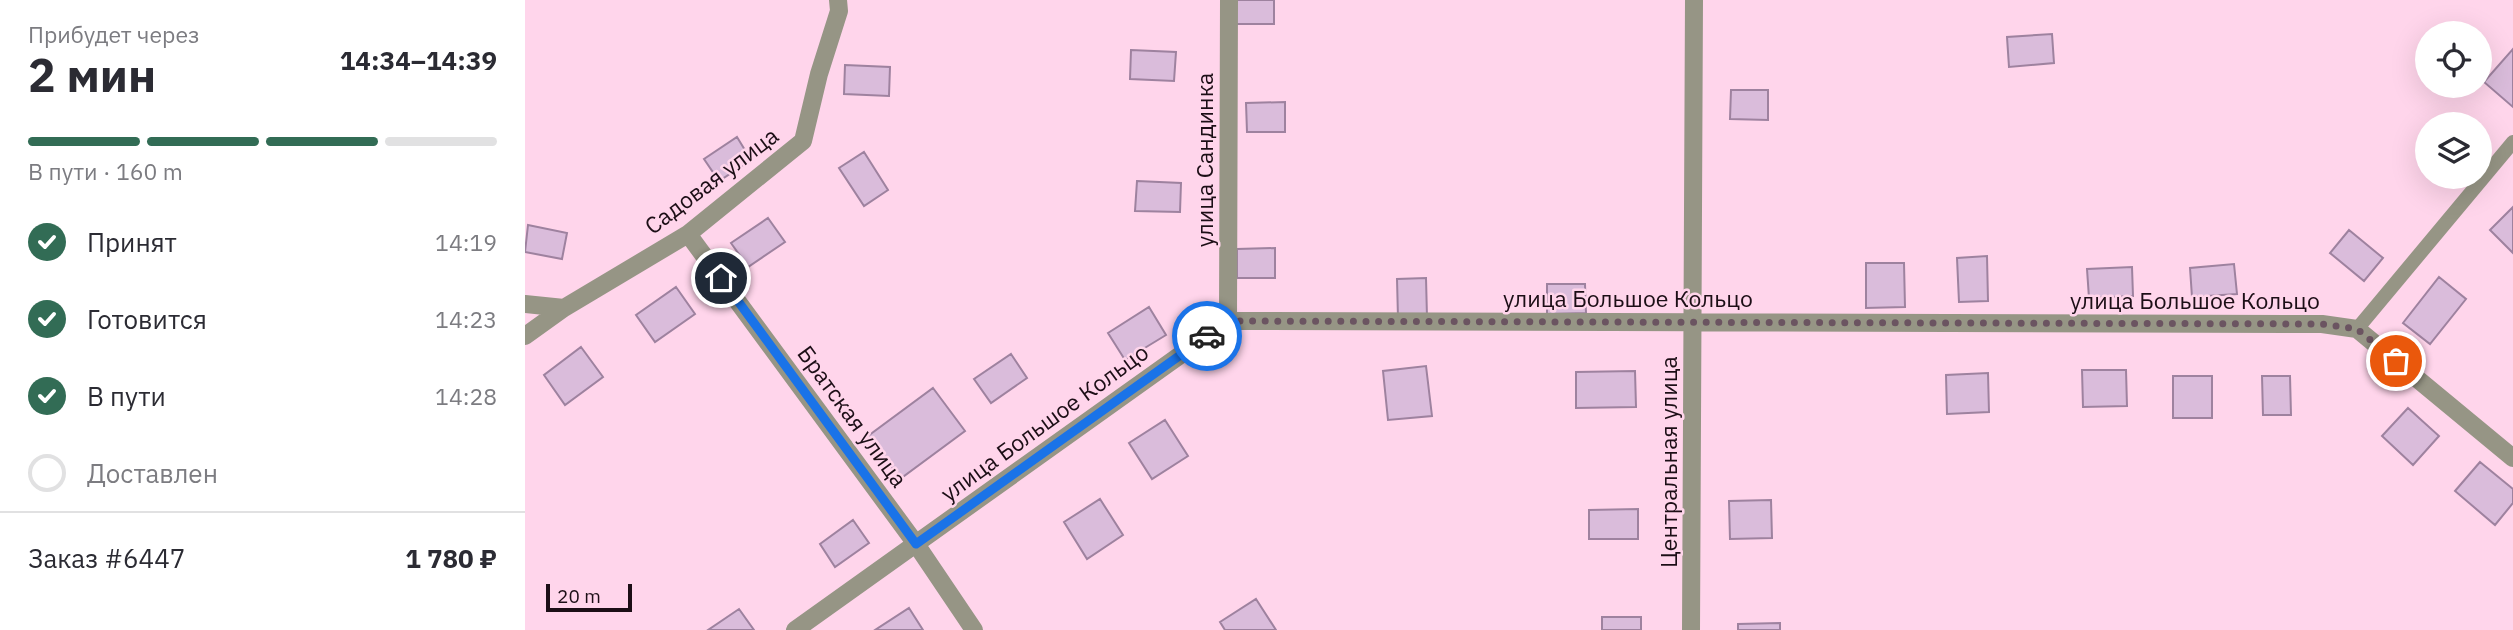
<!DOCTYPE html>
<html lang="ru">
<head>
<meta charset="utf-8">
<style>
  body { margin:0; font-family:"IBM Plex Sans",sans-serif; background:#f7f7f7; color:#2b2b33; height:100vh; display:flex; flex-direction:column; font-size:26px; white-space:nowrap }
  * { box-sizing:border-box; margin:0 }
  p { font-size:23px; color:#7c7c81 }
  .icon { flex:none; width:38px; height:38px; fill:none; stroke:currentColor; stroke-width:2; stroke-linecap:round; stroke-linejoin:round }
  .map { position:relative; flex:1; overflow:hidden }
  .panel { display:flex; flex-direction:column; background:#fff; width:525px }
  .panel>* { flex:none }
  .controls { position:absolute; left:1890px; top:21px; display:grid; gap:14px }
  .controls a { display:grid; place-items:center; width:77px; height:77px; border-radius:50%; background:#fff; box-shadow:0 7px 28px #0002; font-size:35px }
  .scale { position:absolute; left:21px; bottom:18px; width:86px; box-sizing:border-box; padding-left:7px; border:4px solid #1c0e16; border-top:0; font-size:19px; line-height:24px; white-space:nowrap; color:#1c0e16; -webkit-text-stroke:5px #ffd5eb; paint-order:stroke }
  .pin { position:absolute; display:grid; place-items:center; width:60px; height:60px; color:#fff; margin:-30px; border:4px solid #fff; border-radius:50%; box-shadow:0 2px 7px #0007 }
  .courier { position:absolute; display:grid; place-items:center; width:70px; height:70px; margin:-35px; border:5px solid #1a73e8; border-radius:50%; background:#fff; color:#222; box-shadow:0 2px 9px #0007 }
  .headline em { font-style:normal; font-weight:700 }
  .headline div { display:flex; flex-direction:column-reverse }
  .headline { display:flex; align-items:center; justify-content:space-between; height:119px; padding:0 28px }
  h1 { font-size:46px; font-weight:700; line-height:52px }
  .bar { display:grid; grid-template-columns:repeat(4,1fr); gap:10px 7px; align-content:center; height:84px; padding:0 28px }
  .bar i { height:9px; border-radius:5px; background:#e1e1e2 }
  .bar .current { background:#326c55 }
  .bar p { grid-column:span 4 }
  .line { display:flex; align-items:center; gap:18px; padding:0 28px; border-top:2px solid #e1e1e2 }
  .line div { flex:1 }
  ol { padding:0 28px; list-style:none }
  li { display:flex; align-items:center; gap:21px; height:77px }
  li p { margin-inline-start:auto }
  li .icon { padding:7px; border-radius:50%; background:#326c55; color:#fff; stroke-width:4 }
  li:last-child { color:#7c7c81 }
  li i { width:38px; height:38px; border:4px solid #e1e1e2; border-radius:50% }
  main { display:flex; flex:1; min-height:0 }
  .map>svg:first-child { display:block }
  .building { fill:#dabcdb; stroke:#9e829f; stroke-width:2 }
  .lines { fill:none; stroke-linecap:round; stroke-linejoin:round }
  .lane { stroke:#969585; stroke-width:14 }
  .street { stroke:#969585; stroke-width:18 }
  .done { stroke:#6b5461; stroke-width:7; stroke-dasharray:0 12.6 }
  .route { stroke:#1a73e8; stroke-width:9 }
  .labels { text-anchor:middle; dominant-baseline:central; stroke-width:5; stroke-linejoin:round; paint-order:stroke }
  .street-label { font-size:23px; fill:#1c0e16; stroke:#ffd5eb }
</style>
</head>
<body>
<main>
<section class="panel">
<div class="headline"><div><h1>2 мин</h1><p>Прибудет через</p></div><em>14:34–14:39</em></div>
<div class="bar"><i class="current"></i><i class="current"></i><i class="current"></i><i></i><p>В пути · 160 m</p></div>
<ol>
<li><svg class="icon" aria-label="check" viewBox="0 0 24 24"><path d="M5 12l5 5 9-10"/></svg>Принят<p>14:19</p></li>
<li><svg class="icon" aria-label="check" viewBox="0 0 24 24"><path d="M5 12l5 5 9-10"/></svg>Готовится<p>14:23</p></li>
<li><svg class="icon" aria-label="check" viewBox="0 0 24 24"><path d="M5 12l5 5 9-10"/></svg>В пути<p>14:28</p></li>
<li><i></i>Доставлен</li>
</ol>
<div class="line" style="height:91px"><div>Заказ #6447</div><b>1 780 ₽</b></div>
</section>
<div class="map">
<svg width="1988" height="630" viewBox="0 0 1988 630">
  <rect width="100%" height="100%" fill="#ffd5eb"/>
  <!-- building -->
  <path class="building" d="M710,0H749V24H711Z
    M1527,34L1529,63L1484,67L1482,37Z
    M1988,49V107L1959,82Z
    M606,50L651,52L649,81L605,79Z
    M320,65L365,67L364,96L319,94Z
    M1206,90H1243V120L1205,119Z
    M760,102V132H722L721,103Z
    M212,137L226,160L194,181L179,159Z
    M339,152L363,190L339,206L314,168Z
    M612,181L656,183L655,212L610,211Z
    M1988,207V253L1965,230Z
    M243,218L260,242L223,267L206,243Z
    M3,225L42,233L37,259L0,252Z
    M1824,230L1858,258L1839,281L1805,253Z
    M750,248V278H712V249Z
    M1462,256L1463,301L1434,302L1432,258Z
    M1341,263H1379L1380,307L1341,308Z
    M1709,264L1712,294L1667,297L1665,268Z
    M1607,267L1608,296L1564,298L1562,269Z
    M1914,277L1941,299L1905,344L1878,323Z
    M901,278L902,317L873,318L872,279Z
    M1022,284H1060L1061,313L1022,314Z
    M151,287L170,314L130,342L111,315Z
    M624,307L641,335L600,360L583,333Z
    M56,347L78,377L40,405L19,375Z
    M486,354L502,378L466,403L449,379Z
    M901,366L907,416L863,420L858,371Z
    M1557,370H1601L1602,406L1558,407Z
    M1110,371L1111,407L1051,408V372Z
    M1463,373L1464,412L1422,414L1421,375Z
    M1648,376H1687V418H1648Z
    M1737,376H1765L1766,415H1738Z
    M408,388L440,431L375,479L343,436Z
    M1883,408L1914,436L1888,465L1857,436Z
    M640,420L663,456L627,479L604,443Z
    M1955,462L1988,489V503L1970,525L1930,491Z
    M575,499L598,535L562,559L539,522Z
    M1246,500L1247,538L1205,539L1204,501Z
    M1113,509V539H1064V510Z
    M328,520L344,543L310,567L295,544Z
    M731,599L751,630H700L695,622Z
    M384,608L398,630H350Z
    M214,609L229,630H183Z
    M1077,617H1116V630H1077Z
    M1255,623V630H1213V624Z"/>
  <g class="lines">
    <!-- lane -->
    <path class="lane" d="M1832,329L1988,142"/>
    <!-- street -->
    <path class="street" d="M163,234L391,544L449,630
      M0,304L39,308
      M703,321L704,0
      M0,336L39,308L163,234L278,141L294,74L314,11L313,0
      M270,630L703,321L1797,324L1832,329L1988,458
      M1166,630L1169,0"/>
  </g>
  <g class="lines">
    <!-- done -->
    <path class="done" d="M682,336L703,321L1797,324L1832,329L1871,361"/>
    <!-- route -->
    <path class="route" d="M196,278L391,544L682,336"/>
  </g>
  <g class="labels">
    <!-- street labels -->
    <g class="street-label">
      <text transform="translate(679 160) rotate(-90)">улица Сандинка</text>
      <text transform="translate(186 180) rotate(-37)">Садовая улица</text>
      <text x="1103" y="298">улица Большое Кольцо</text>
      <text x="1670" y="300">улица Большое Кольцо</text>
      <text transform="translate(328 416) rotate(54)">Братская улица</text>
      <text transform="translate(519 422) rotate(-36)">улица Большое Кольцо</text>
      <text transform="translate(1143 462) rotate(-90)">Центральная улица</text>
    </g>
  </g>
</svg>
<div class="controls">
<a><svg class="icon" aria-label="locate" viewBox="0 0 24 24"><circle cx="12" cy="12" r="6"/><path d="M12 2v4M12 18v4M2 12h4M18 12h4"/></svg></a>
<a><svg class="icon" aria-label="layers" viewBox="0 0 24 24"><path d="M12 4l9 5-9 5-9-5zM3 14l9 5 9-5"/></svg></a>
</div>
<div class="scale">20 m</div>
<div class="pin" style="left:1871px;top:361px;background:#ea580c"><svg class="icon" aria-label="bag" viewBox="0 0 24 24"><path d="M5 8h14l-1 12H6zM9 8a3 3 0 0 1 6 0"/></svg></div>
<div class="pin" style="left:196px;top:278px;background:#1f2937"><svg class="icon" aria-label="home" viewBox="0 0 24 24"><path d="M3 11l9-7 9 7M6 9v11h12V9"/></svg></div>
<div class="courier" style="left:682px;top:336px"><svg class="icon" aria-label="car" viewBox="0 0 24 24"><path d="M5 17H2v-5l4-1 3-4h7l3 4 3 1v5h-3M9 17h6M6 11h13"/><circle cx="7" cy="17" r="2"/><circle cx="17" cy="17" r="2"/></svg></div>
</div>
</main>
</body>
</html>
